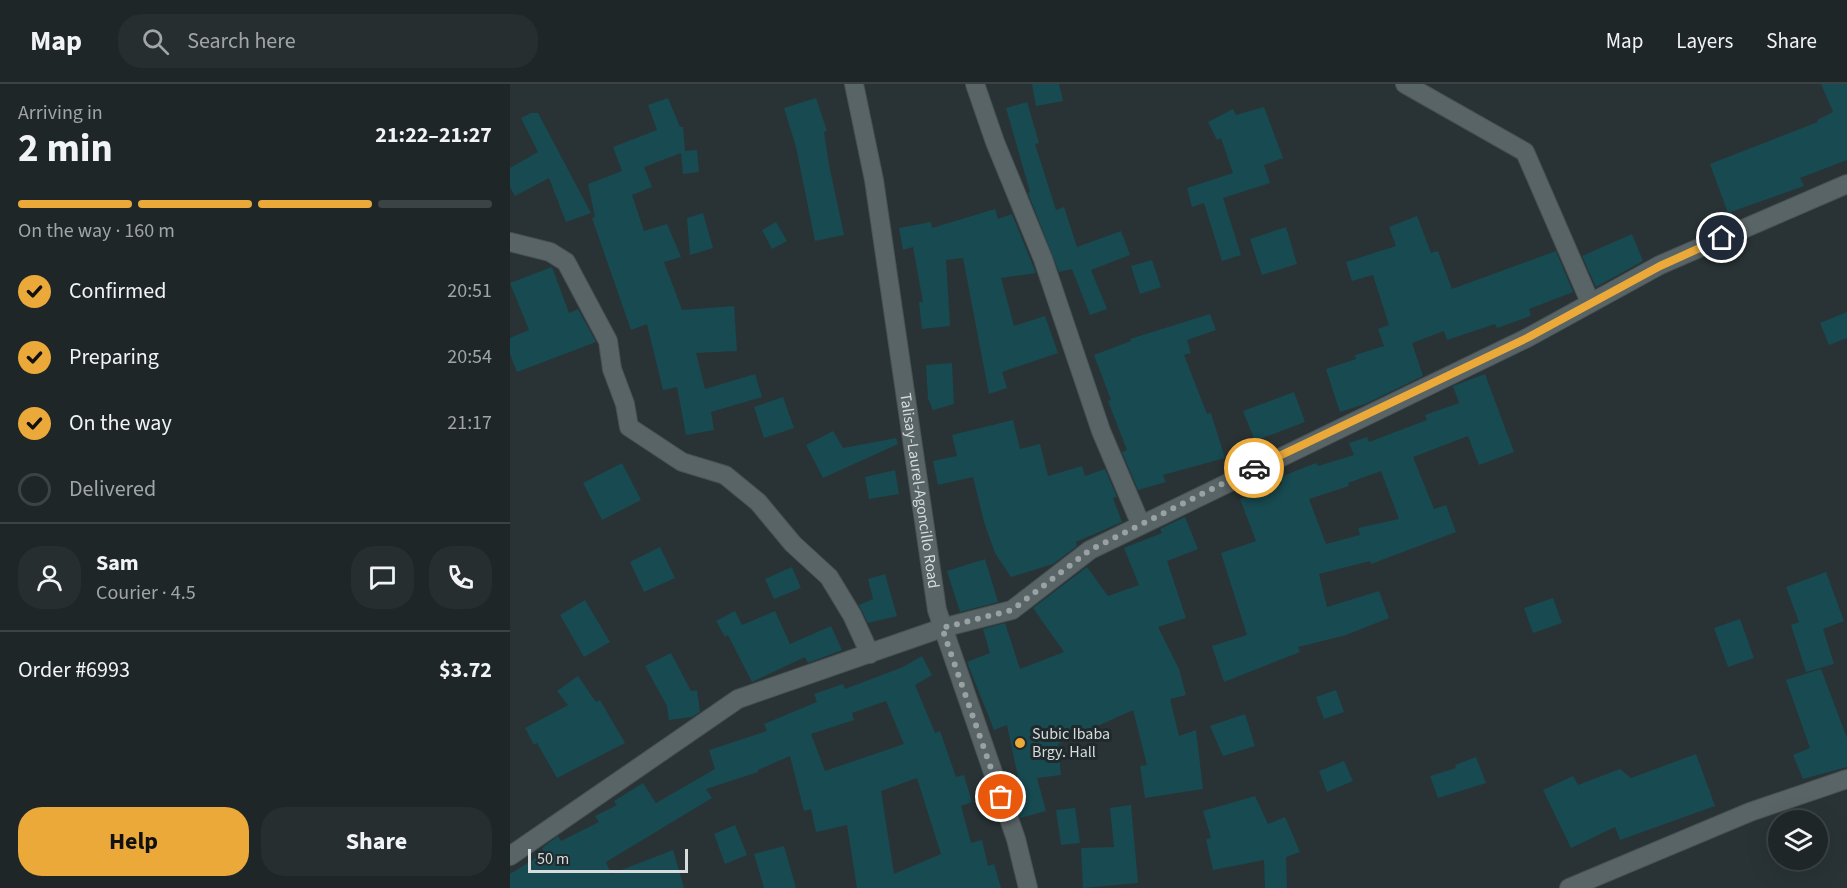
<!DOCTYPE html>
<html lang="en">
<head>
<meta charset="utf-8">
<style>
  body { margin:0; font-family:"Source Sans 3",sans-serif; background:#272e30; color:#f1f3f6; height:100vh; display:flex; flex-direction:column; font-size:22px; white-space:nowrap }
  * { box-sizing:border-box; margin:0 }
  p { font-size:20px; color:#a1a5a8 }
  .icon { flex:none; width:33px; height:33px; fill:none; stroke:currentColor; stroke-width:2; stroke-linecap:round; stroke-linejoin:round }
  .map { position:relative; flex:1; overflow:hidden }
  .panel { display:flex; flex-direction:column; background:#1f2628; width:510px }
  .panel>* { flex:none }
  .controls { position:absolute; left:1258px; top:726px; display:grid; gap:12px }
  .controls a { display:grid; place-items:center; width:60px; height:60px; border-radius:50%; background:#1f2628; box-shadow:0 6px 24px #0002,0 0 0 2px #3c4345; font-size:30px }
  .scale { position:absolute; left:18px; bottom:15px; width:160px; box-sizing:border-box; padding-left:6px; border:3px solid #d6dcdd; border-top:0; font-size:16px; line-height:21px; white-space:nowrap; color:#d6dcdd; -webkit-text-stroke:4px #20292b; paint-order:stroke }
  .pin { position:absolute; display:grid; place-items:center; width:51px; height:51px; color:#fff; margin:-26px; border:3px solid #fff; border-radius:50%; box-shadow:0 2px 6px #0007 }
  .courier { position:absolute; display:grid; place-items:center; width:60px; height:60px; margin:-30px; border:4px solid #eba93a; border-radius:50%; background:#fff; color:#222; box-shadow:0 2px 8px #0007 }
  .headline em { font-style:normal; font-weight:700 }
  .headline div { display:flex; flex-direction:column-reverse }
  .headline { display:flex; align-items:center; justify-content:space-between; height:102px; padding:0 18px }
  h1 { font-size:39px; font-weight:700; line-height:45px }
  .bar { display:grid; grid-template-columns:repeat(4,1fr); gap:9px 6px; align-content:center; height:72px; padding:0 18px }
  .bar i { height:8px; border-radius:4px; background:#3c4345 }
  .bar .active { background:#eba93a }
  .bar p { grid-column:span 4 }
  .line { display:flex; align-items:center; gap:15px; padding:0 18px; border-top:2px solid #3c4345 }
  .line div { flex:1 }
  .round { display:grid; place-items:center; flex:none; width:63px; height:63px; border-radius:24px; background:#272e30 }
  ol { padding:0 18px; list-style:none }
  li { display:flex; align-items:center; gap:18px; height:66px }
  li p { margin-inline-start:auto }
  li .icon { padding:6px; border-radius:50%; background:#eba93a; color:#111; stroke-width:4 }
  li:last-child { color:#a1a5a8 }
  li i { width:33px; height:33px; border:3px solid #3c4345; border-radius:50% }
  .button { display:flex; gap:12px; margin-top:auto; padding:12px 18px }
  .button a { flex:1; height:69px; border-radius:24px; background:#eba93a; color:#111; font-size:24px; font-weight:700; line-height:69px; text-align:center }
  .button a+a { background:#272e30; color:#f1f3f6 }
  header { display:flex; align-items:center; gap:36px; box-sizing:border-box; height:84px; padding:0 30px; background:#1f2628; border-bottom:2px solid #3c4345 }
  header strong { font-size:28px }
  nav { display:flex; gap:33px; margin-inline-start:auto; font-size:21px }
  .search { width:420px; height:54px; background:#272e30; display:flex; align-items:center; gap:15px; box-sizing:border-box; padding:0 21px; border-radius:24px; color:#a1a5a8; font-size:22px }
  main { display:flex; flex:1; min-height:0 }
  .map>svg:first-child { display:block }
  .building { fill:#184a51; fill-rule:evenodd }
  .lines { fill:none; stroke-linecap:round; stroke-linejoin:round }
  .minor-casing { stroke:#495153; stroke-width:20 }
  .secondary-casing { stroke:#495153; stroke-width:20 }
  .minor { stroke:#596466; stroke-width:18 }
  .secondary { stroke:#596466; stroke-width:18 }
  .done { stroke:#99a1a2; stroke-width:6; stroke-dasharray:0 10.8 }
  .route { stroke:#eba93a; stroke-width:8 }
  .poi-dot { fill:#eba93a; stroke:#20292b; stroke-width:2 }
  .labels { text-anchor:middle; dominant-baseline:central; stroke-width:6; stroke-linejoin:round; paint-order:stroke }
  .street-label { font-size:16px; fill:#d6dcdd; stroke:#20292b }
  .poi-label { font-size:16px; fill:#d6dcdd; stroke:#20292b; text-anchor:start }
</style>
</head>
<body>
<header>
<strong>Map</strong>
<div class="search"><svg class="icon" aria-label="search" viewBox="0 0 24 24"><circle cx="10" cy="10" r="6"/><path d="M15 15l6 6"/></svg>Search here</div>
<nav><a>Map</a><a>Layers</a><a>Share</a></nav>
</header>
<main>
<section class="panel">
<div class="headline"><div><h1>2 min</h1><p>Arriving in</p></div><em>21:22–21:27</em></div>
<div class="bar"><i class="active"></i><i class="active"></i><i class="active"></i><i></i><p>On the way · 160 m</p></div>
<ol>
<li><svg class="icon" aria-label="check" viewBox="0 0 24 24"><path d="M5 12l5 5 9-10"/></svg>Confirmed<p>20:51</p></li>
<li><svg class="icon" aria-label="check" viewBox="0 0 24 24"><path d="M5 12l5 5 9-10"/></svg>Preparing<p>20:54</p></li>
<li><svg class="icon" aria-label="check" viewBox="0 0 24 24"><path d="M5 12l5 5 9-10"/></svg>On the way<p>21:17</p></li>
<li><i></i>Delivered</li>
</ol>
<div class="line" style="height:108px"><a class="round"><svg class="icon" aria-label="person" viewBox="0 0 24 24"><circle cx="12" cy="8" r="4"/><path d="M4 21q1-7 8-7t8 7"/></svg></a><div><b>Sam</b><p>Courier · 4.5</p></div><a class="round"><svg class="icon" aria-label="chat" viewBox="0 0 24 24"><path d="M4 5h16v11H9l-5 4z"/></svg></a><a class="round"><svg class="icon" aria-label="phone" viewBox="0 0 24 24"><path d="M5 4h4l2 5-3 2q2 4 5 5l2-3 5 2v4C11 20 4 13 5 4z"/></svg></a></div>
<div class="line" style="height:78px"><div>Order #6993</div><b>$3.72</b></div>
<div class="button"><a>Help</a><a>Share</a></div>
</section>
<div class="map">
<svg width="1337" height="804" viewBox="0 0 1337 804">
  <rect width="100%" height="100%" fill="#293335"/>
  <!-- building -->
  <path class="building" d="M522,0H549L553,17L526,22Z
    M1311,0H1337V76L1290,94L1294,102L1218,129L1200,80L1308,38L1307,36L1323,28Z
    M158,14L170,43H173L175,67L187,66L189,88L173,90L171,69L134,83L142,103L122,111L134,147L157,140L171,173L154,178L172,226L224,222L227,267L186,269L195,305L245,290L252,313L201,328L204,346L176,351L167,303L153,306L137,240L121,246L82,134L85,133L78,100L112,87L103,63L147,46L138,21Z
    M306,14L317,47L314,48L319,81L334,151L305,157L286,63L274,24Z
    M517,18L529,59L525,60L546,126L554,123L567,163L611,147L620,171L581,186L597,225L580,231L562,185L549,188L518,109L520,108L496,24Z
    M754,23L773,74L754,81L760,99L713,114L731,171L712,177L694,119L682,123L677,104L723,89L711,54L707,56L698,38L723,25L726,31Z
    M21,29H28L81,129L56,138L39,94L5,112L0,103V84L28,68L11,34Z
    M485,125L488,135L502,130L526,189L491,194L504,242L535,232L548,269L492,288L497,304L479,310L453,174L436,176L440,242L412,245L409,218H413L403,163L393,166L389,144L421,138L422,144Z
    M193,129L203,164L180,171L177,134Z
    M907,132L921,169L928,167L942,205L1046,167L1063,208L1019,225L1021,232L987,244L985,240L937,256L934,247L902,259L913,292L855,320L830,328L816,285L846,275L845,271L874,262L868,245L879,241L863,191L842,197L836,178L886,162L879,143Z
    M266,138L277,157L262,165L252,146Z
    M776,143L787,180L752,191L740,155Z
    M1122,150L1133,177L1086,203L1072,172Z
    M642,176L651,203L630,210L621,182Z
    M42,183L59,229L68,225L86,258L7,288L0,270V254L19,246L0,199Z
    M1337,228V254L1319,261L1310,239Z
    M700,230L706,246L677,256L681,269L674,271L697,330L701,329L715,374L653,391L656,398L628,406L612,368L617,366L598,317L601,316L584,271L621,257L620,255Z
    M442,279L444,320L423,326L418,315L416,281Z
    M975,290L1004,368L969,381L958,352L903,373L924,425L936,421L946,448L861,480L860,477L809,490L817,523L869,507L879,534L836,551L788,563L790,568L714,598L702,562L737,551L711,469L746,457L730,415L772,400L770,393L806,379L808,382L844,371L839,359L857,353L859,358L917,336L915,331L949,319L943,302ZM871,387L889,435L848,444L850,451L816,460L799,415L839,402L838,399Z
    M784,308L795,338L745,357L733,327Z
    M273,313L284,344L254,354L244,323Z
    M503,336L510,365L530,360L538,392L572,382L575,392L595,385L607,413L603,414L612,438L566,458L567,462L543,480L501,493L485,469L474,438L463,393L428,401L423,377L447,372L442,351Z
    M323,347L333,364L386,354L388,360L313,394L296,361Z
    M112,379L131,416L92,436L73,399Z
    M385,386L389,410L359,415L355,393Z
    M675,433L688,465L657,477L676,534L648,543L669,585L676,611L660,615L669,652L686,646L693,705L635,714L630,682L637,681L623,626L548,660L551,691L527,694L536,727L510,734L505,714L512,712L497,641L484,646L457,578L480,569L473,545L495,539L510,585L554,568L523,524L577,483L598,512L629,501L614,464L652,449L650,445Z
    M150,463L165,494L134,508L120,478Z
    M475,475L488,518L450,528L437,487Z
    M282,483L291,504L264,515L255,495Z
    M1316,488L1334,537L1313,545L1324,580L1296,588L1281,541L1289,538L1276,503Z
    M375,490L387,532L358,539L349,521L363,515L358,495Z
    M1043,514L1052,539L1023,549L1014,524Z
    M75,516L100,558L74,573L50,531Z
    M225,527L232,541L265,527L280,560L321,542L332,566L298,579L295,573L242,598L218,551L215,553L206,537Z
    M1230,535L1244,574L1218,583L1204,544Z
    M161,569L181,607L187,606L190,628L182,633L159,636L157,622L135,582Z
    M412,572L422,591L405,601L425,649L430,647L446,693L454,691L462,718L451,722L461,759L472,756L478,782L484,780L491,804H347L337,741L306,748L301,725L294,727L280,672L248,686V688L196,705L202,714L96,778L101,790L163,766L174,804H0V790L34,769L32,764L48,752L51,757L89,738L85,732L107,721L104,717L133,699L146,719L205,685L199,666L257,647L254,640L307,618L304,610L333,600L335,605L393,583ZM376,617L394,660L315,687L301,650L344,636L342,629ZM407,694L431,770L384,790L371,707Z
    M1311,585L1337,654V683L1293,695L1283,671L1300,664L1276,596Z
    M68,592L86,618L90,616L115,659L47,694L27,659L24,661L15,644L58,621L47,607Z
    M826,606L834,628L814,635L806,613Z
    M735,630L745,662L713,672L700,642Z
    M1186,670L1205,722L1110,756L1105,743L1061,764L1033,706L1063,692L1068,701L1110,685L1121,694Z
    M966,673L976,699L928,714L920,692L946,684L945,681Z
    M834,677L843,697L817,708L809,687Z
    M745,712L758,740L775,733L790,768L776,773L777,804H755L754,776L703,786L696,755L701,754L693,727Z
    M621,721L628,799L573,804L571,764L604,763L600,724Z
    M565,724L570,759L551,761L546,726Z
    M225,741L237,771L215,780L204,750Z
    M274,762L286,804H254L244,770Z"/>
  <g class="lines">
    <defs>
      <path id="minor" d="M465,0L485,58L533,175L591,347L631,441
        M895,0L1015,68L1080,218
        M0,158L40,168L56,178L98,257L102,285L115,320L119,343L172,378L215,391L248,418L283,460L319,493L342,531L360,570
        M0,772L228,615L432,544L502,526L580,466L1017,254L1150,181L1337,100
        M1059,804L1240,728L1337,695"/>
      <g id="secondary">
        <path id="s1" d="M344,0L364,96L427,526L506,755L518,804"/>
      </g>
    </defs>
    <!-- minor casing -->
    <use href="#minor" class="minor-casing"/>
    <!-- secondary casing -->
    <use href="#secondary" class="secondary-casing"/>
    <!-- minor -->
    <use href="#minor" class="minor"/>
    <!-- secondary -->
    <use href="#secondary" class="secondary"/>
  </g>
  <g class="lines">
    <!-- done -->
    <path class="done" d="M491,713L432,544L502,526L580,466L744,384"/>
    <!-- route -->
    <path class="route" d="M744,384L1017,254L1150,182L1212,154"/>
  </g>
  <!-- markers -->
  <circle class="poi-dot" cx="510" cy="659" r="6"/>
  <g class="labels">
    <!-- street labels -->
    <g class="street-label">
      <text stroke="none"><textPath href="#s1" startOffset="412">Talisay-Laurel-Agoncillo Road</textPath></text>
    </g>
    <!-- poi labels -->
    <g class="poi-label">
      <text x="522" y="650">Subic Ibaba<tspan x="522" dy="18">Brgy. Hall</tspan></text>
    </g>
  </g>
</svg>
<div class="controls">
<a><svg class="icon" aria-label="layers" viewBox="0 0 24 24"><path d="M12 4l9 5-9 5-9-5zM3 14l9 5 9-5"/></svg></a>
</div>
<div class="scale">50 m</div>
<div class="pin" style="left:491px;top:713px;background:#ea580c"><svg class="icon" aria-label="bag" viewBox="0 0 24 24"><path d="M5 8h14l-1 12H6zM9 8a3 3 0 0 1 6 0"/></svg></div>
<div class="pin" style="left:1212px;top:154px;background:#1f2937"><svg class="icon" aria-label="home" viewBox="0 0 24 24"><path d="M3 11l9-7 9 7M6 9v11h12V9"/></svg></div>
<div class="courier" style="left:744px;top:384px"><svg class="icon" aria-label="car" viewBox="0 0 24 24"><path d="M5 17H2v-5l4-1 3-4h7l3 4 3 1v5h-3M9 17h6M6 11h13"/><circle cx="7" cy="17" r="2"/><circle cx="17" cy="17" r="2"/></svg></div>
</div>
</main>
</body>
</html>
